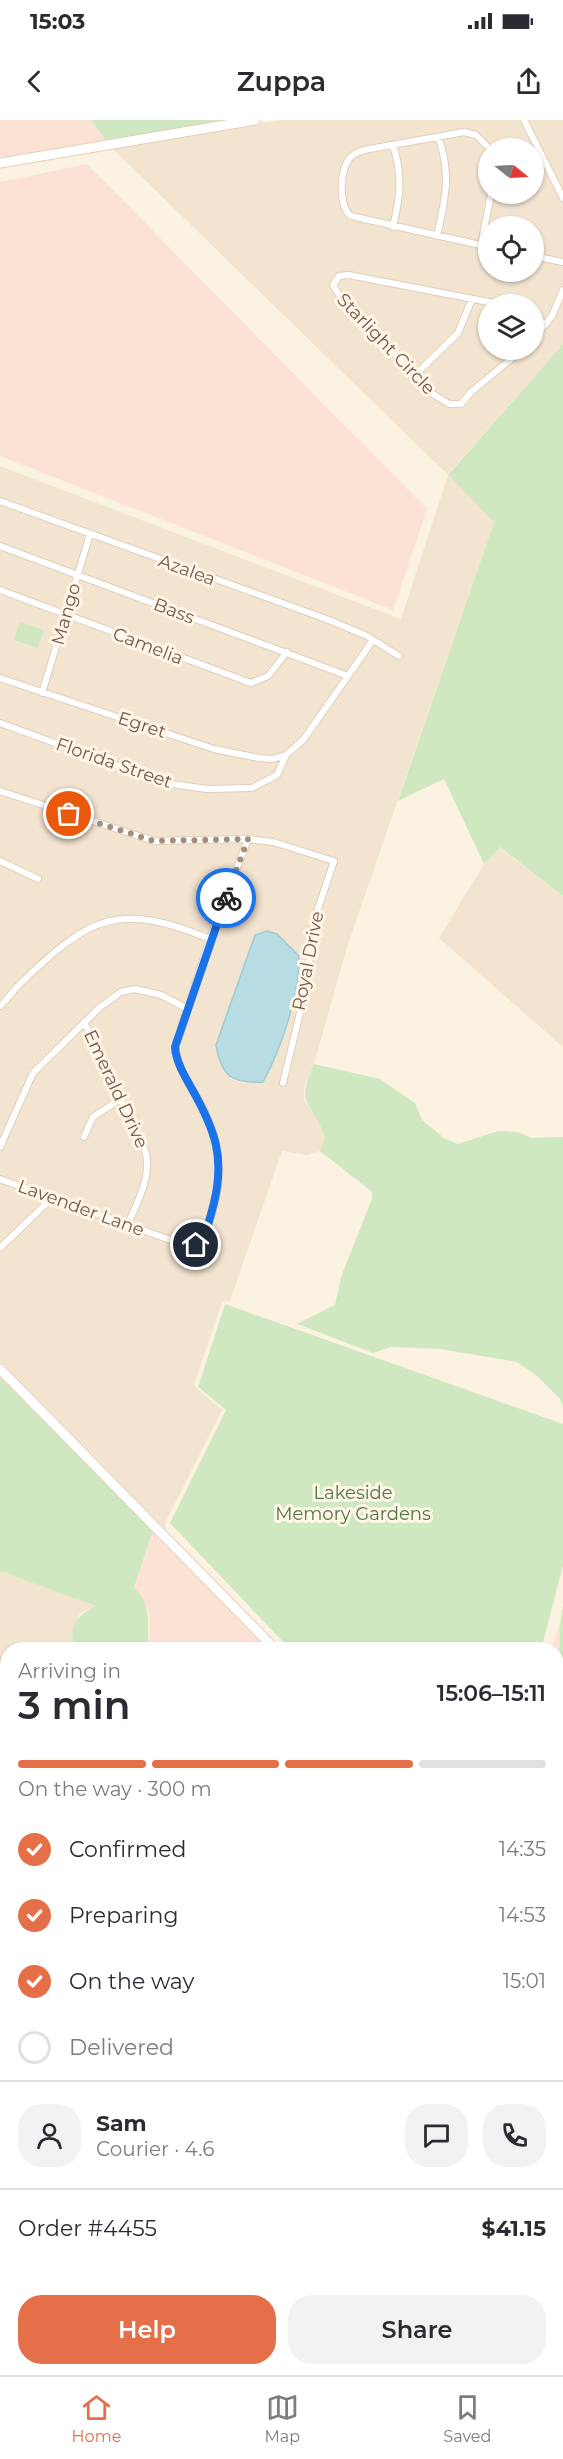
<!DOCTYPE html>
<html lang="en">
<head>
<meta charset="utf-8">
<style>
  body { margin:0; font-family:Montserrat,sans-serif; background:#f2f2f3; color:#2b2b33; height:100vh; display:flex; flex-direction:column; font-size:22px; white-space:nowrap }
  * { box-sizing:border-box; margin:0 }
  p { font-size:20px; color:#7c7c81 }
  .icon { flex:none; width:33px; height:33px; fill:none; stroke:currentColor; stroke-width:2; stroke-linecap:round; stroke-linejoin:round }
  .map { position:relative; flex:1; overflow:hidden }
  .panel { position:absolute; left:0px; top:1522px; width:564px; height:734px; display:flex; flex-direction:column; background:#fff; border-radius:24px 24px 0 0; box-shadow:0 2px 4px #0004 }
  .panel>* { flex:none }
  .needle { width:39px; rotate:108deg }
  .tools { position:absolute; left:478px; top:18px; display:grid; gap:12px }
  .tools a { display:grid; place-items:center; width:66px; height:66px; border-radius:50%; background:#fff; box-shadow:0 2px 4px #0004; font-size:30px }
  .pin { position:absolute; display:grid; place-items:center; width:51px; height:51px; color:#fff; margin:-26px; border:3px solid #fff; border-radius:50%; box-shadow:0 2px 6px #0007 }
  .courier { position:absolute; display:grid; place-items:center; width:60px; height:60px; margin:-30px; border:4px solid #1a73e8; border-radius:50%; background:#fff; color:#222; box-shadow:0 2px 8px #0007 }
  .summary em { font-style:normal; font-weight:600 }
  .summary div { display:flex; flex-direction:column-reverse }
  .summary { display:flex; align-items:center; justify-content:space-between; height:102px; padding:0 18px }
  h1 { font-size:39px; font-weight:600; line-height:45px }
  .bar { display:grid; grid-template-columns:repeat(4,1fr); gap:9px 6px; align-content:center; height:72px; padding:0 18px }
  .bar i { height:8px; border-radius:4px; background:#e1e1e2 }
  .bar .current { background:#e46f48 }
  .bar p { grid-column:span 4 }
  .line { display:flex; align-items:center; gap:15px; padding:0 18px; border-top:2px solid #e1e1e2 }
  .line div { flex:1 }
  .round { display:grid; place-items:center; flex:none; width:63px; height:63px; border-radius:24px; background:#f2f2f3 }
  ol { padding:0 18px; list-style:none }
  li { display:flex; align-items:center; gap:18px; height:66px }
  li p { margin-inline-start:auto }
  li .icon { padding:6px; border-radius:50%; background:#e46f48; color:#fff; stroke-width:4 }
  li:last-child { color:#7c7c81 }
  li i { width:33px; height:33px; border:3px solid #e1e1e2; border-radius:50% }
  .button { display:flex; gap:12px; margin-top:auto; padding:12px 18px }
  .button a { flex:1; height:69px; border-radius:24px; background:#e46f48; color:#fff; font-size:24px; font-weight:600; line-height:69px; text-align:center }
  .button a+a { background:#f2f2f3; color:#2b2b33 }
  .status { display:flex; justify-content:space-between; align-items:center; height:42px; padding:0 30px; background:#fff; direction:ltr }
  .status svg { height:16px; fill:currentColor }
  header { display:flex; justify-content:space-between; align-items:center; height:78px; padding:0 18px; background:#fff; font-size:27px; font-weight:600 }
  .tab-bar { display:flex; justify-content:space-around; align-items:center; height:84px; border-top:2px solid #e1e1e2; background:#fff; font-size:16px; color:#7c7c81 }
  .tab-bar a { display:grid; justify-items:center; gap:3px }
  .tab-bar .current { color:#e46f48 }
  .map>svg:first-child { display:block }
  .residential { fill:#f3e4d0; fill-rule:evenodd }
  .commercial { fill:#fce2d5 }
  .green { fill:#d0e8c1 }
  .water { fill:#b7dce4; stroke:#9dcbd6; stroke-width:1.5 }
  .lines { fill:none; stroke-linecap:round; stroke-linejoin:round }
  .street-casing { stroke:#dfcfbe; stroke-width:8 }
  .secondary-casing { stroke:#e4d0bc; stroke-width:11 }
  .primary-casing { stroke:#dad4d0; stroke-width:13 }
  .street { stroke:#fff; stroke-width:6 }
  .secondary { stroke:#fff; stroke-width:9 }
  .primary { stroke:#f9d99b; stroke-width:10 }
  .done { stroke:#a28f7e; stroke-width:6; stroke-dasharray:0 10.8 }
  .route { stroke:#1a73e8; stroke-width:8 }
  .labels { text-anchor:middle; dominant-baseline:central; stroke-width:6; stroke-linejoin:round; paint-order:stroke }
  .street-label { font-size:18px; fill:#725949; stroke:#fff6e7 }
  .park-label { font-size:18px; fill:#507842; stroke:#fff6e7 }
</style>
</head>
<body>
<div class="status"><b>15:03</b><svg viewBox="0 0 49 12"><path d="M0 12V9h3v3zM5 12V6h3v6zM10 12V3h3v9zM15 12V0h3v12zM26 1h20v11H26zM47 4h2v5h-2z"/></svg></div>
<header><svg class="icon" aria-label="back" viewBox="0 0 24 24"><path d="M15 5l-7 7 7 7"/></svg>Zuppa<svg class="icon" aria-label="share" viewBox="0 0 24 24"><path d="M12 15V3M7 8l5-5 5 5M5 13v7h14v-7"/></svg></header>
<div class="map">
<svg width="563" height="2255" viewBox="0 0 563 2255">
  <rect width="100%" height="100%" fill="#fcf2e1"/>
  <!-- residential -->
  <path class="residential" d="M280,0H563V224L448,354L494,402L347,827L314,944L304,968V980L318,998L326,1017L320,1031L307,1035L282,1031L230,1181L222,1182L194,1265L222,1290L166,1401L165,1409L0,1243V346L401,499L448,355L112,28ZM489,28H534V74H489ZM489,106H534V152H489ZM489,184H534V230H489ZM255,815L299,858L271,946L263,962L244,963L231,959L219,941L216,925Z
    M499,727L563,776V927L439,818L484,744Z
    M0,1451L97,1486L79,1494L72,1521L74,1530H8L7,1583L0,1580Z
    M0,1639L8,1642L7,2161L0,2158Z
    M90,2249H121L123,2255H91L93,2250Z"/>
  <!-- commercial -->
  <path class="commercial" d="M0,0H91L106,21L0,39Z
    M87,44L427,389L393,490L0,336V62Z
    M153,1410L270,1530H150L149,1491L134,1469Z
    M560,1503V1536L563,1548V1677L557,1692L556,1530H551Z
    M556,1744L563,1746V1797L557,1795Z"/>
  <!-- green -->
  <path class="green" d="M91,0H229L106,21Z
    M563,224V776L500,727L484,744L444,659L398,681L494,402L448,355Z
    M20,502L44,510L38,528L14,520Z
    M314,944L380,959L415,983L422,1000L444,1018L458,1024L498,1011L518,1012L531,1018L563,1017V1286L560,1279L536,1255L517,1242L440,1229L391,1227L373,1233L297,1204L335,1185L341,1157L372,1079V1072L320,1031L325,1017C311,978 295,987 314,944Z
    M225,1184L563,1304V1445L541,1530H291L170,1403L226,1290L198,1267Z
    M0,1255L153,1410L134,1468C154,1484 145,1508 150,1530H74C69,1505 75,1497 96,1486L0,1451Z
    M563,1486V1548C558,1528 559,1506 563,1486Z
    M557,1864L563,1867V2255H123L121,2249L556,2248Z
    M0,2158L7,2161L8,2248L89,2249L93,2250L91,2255H0Z"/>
  <!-- water -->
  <path class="water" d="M267,811L277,814L299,836C300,873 281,929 263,962C232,964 221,956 216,925L255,815Z"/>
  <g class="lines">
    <defs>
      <path id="street" d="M524,0L563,78
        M393,107C400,78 403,55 393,26
        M437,116C445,80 452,53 438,17
        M481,125L491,74
        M489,127L351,96C338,87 339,48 351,37C354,33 360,32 364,30L464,12L476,15L489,28
        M534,136L563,142
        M499,184L349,155L339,156L333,165L343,181L433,274L449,284H461L471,272L522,230
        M534,195L545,205
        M534,217L552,196L563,170
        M416,254L458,213L472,179
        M0,381L329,500L367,516L399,536
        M0,426L348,556
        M0,470L251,563L268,556L287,532
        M0,558L214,629L259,638L273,639L286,635
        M42,573L90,414
        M0,603L165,663L207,669L252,668L277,655L286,635L304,619L373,520
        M0,671L154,721L248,719L273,722L334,741L313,804L307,864L283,963
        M0,741L38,759
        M0,886C8,879 14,869 22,862C91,795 120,782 210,819
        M84,902L146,1033C151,1058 137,1083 127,1106
        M84,1017L93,997L122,978
        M0,1027L33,953L100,887L121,872L135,869L161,875L188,889
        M0,1059L190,1127L201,1121C224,1073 226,1029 200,982C190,966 177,946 175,927L210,819L248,719
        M0,1128L52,1078
        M0,1666L8,1647
        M0,2079L8,2057
        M0,2146L8,2150
        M125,2248L127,2255"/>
      <path id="secondary" d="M0,43L255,0
        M0,1249L276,1530"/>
      <path id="primary" d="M0,1594L8,1597
        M0,1620L8,1623
        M556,1816L563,1819
        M556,1842L563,1845"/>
    </defs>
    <!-- street casing -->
    <use href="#street" class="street-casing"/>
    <!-- secondary casing -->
    <use href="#secondary" class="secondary-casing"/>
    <!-- primary casing -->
    <use href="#primary" class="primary-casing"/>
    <!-- street -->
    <use href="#street" class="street"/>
    <!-- secondary -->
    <use href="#secondary" class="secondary"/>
    <!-- primary -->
    <use href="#primary" class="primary"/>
  </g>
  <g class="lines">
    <!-- done -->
    <path class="done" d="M69,694L154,721L248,719L226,778"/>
    <!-- route -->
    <path class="route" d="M196,1125C207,1116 210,1097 214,1083C225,1037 215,1010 192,969C185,957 176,942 175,927L226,778"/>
  </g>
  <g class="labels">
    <!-- street labels -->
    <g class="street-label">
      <text transform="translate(386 224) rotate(46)">Starlight Circle</text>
      <text transform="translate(187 450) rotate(20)">Azalea</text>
      <text transform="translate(174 491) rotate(21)">Bass</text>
      <text transform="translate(66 494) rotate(-74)">Mango</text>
      <text transform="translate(148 526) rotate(21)">Camelia</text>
      <text transform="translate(142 605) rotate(18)">Egret</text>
      <text transform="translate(114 643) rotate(19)">Florida Street</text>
      <text transform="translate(308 841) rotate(-79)">Royal Drive</text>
      <text transform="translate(116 969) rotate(65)">Emerald Drive</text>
      <text transform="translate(81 1088) rotate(20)">Lavender Lane</text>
    </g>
    <!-- park labels -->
    <g class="park-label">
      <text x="353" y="1373">Lakeside<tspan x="353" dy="21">Memory Gardens</tspan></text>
    </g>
  </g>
</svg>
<div class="tools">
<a><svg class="needle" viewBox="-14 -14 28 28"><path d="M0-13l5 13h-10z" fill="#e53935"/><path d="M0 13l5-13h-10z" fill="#7c7c81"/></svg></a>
<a><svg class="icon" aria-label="locate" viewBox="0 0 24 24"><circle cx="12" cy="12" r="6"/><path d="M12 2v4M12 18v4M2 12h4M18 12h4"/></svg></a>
<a><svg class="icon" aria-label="layers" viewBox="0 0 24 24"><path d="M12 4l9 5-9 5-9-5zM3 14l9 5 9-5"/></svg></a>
</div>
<div class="pin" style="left:69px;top:694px;background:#ea580c"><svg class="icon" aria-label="bag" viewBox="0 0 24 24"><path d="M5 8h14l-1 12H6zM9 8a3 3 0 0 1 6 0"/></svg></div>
<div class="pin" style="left:196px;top:1125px;background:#1f2937"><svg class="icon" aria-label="home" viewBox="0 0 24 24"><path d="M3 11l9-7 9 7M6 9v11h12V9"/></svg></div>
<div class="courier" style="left:226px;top:778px"><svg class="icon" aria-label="bike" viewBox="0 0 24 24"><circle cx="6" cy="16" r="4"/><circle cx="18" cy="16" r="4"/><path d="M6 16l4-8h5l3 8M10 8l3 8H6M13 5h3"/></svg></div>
<section class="panel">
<div class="summary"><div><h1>3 min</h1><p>Arriving in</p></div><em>15:06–15:11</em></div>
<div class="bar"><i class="current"></i><i class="current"></i><i class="current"></i><i></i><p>On the way · 300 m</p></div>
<ol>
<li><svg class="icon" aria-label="check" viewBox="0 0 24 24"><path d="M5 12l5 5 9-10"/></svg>Confirmed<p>14:35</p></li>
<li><svg class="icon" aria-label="check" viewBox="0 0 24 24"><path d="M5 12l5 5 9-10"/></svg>Preparing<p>14:53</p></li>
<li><svg class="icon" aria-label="check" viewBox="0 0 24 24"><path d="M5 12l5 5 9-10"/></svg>On the way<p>15:01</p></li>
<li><i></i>Delivered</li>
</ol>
<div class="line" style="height:108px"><a class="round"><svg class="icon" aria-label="person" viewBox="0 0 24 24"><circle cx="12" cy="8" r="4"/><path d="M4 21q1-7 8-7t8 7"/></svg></a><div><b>Sam</b><p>Courier · 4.6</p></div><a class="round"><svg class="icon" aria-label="chat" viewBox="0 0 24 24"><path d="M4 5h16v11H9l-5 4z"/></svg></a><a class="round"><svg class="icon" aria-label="phone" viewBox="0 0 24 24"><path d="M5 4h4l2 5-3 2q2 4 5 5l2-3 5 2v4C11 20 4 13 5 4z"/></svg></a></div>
<div class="line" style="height:78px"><div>Order #4455</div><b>$41.15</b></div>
<div class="button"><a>Help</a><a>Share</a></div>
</section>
</div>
<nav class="tab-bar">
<a class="current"><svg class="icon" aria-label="home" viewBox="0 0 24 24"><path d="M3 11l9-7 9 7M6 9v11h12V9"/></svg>Home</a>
<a><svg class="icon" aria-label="map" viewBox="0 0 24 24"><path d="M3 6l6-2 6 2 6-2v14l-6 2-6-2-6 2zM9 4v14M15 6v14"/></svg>Map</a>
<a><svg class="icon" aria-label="saved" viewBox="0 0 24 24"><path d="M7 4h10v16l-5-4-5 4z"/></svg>Saved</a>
</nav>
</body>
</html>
